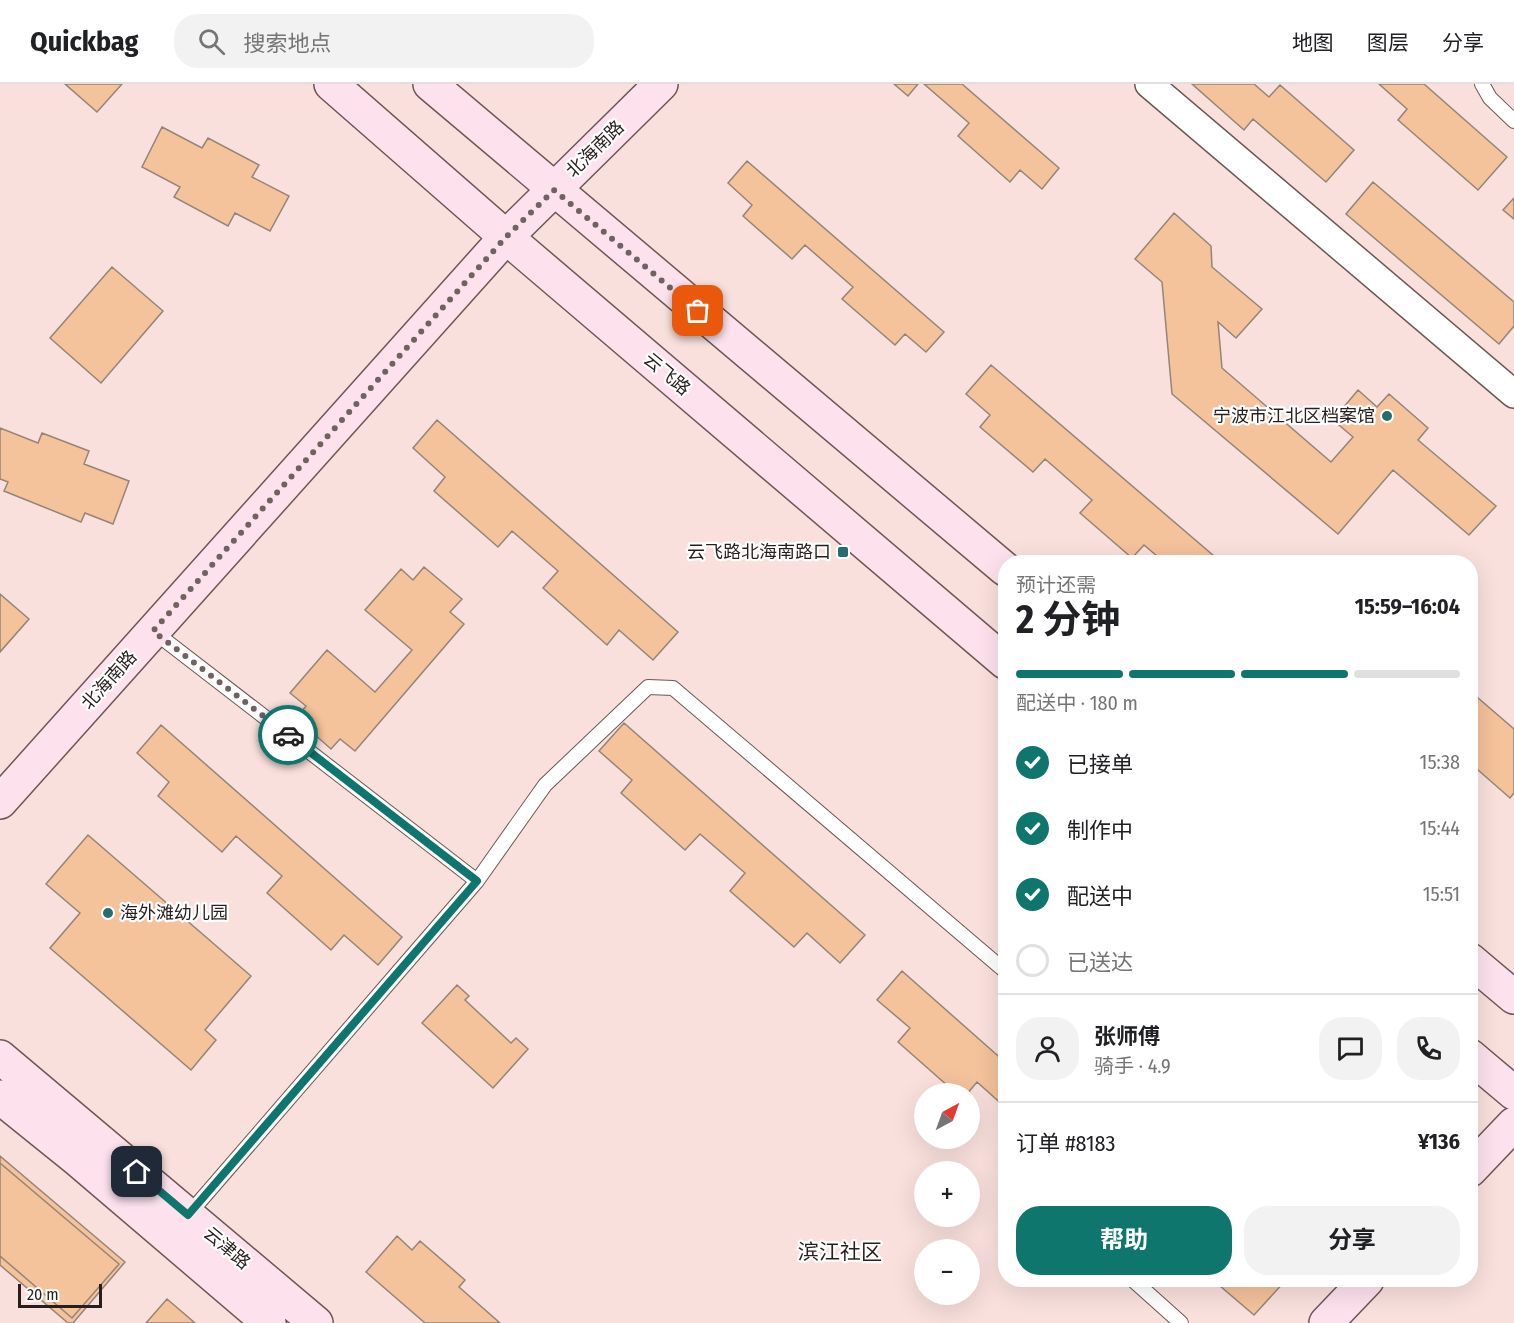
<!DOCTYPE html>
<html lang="zh">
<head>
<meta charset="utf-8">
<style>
  body { margin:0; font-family:"Fira Sans Condensed","Noto Sans SC",sans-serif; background:#f2f2f2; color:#202124; height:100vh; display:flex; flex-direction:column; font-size:22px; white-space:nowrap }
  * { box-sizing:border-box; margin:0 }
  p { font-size:20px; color:#757577 }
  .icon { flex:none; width:33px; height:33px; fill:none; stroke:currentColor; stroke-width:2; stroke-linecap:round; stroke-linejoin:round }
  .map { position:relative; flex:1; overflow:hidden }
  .sheet { position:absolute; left:998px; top:471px; width:480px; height:732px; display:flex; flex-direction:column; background:#fff; border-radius:24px; box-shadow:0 6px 24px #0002 }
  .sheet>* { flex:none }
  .needle { width:39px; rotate:41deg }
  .buttons { position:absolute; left:914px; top:999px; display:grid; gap:12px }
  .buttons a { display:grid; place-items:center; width:66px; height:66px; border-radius:50%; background:#fff; box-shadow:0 6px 24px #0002; font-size:30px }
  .scale { position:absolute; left:18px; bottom:15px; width:84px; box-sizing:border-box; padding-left:6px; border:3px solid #271e1d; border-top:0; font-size:16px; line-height:21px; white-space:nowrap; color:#271e1d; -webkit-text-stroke:4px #fff; paint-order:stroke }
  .pin { position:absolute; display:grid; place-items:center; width:51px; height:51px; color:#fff; margin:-26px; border-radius:12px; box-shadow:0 3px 9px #0006 }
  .courier { position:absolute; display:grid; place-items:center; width:60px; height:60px; margin:-30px; border:4px solid #0f766e; border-radius:50%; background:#fff; color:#222; box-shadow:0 2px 8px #0007 }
  .overview em { font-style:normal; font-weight:700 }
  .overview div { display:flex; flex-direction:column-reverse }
  .overview { display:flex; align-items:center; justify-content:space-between; height:102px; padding:0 18px }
  h1 { font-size:39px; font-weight:700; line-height:45px }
  .bar { display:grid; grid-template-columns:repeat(4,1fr); gap:9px 6px; align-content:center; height:72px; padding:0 18px }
  .bar i { height:8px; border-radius:4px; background:#e0e0e0 }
  .bar .on { background:#0f766e }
  .bar p { grid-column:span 4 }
  .line { display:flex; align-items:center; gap:15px; padding:0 18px; border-top:2px solid #e0e0e0 }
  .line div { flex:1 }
  .round { display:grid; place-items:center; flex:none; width:63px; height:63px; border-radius:24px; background:#f2f2f2 }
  ol { padding:0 18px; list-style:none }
  li { display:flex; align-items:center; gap:18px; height:66px }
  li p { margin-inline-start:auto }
  li .icon { padding:6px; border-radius:50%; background:#0f766e; color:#fff; stroke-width:4 }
  li:last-child { color:#757577 }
  li i { width:33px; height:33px; border:3px solid #e0e0e0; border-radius:50% }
  .primary-button { display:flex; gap:12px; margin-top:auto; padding:12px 18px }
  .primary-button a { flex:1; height:69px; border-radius:24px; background:#0f766e; color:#fff; font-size:24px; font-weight:700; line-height:69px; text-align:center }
  .primary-button a+a { background:#f2f2f2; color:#202124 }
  header { display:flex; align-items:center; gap:36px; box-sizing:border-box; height:84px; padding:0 30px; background:#fff; border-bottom:2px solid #e0e0e0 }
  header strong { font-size:28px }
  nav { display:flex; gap:33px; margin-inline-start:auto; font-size:21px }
  .search { width:420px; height:54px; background:#f2f2f2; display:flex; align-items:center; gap:15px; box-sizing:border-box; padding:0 21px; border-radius:24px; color:#757577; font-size:22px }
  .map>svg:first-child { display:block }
  .building { fill:#f4c29b; stroke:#958477; stroke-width:1.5 }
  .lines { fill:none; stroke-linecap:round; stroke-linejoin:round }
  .lane-casing { stroke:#6c5754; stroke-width:16 }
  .street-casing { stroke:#6c5754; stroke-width:30 }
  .secondary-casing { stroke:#6c5754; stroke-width:36 }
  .lane { stroke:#fff; stroke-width:14 }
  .street { stroke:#fff; stroke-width:27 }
  .secondary { stroke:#fde2ee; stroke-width:33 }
  .done { stroke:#706260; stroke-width:6; stroke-dasharray:0 10.8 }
  .route { stroke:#0f766e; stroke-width:8 }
  .poi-dot { fill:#246f6e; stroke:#fff; stroke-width:2 }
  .labels { text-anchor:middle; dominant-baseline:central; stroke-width:4.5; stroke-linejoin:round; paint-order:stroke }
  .street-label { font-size:18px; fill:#271e1d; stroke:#fff }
  .poi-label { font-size:18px; fill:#271e1d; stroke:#fff; text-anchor:end }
  .quarter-label { font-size:21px; fill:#271e1d; stroke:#fff }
</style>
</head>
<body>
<header>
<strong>Quickbag</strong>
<div class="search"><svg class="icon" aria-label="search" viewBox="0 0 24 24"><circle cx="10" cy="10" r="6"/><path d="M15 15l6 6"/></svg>搜索地点</div>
<nav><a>地图</a><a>图层</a><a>分享</a></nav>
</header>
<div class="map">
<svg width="1514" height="1239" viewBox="0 0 1514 1239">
  <rect width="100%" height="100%" fill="#f9e0dd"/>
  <!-- building -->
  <path class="building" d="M65,0H122L97,28Z
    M894,0H918L908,12Z
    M924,0H962L1059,84L1042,105L1020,86L1010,98L958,52L969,39Z
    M1192,0H1254L1269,13L1280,1L1354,66L1326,98L1253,35L1244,46Z
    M1379,0H1424L1507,73L1478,106L1398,36L1407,25Z
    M162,43L202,64L208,54L259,81L252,93L289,112L270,147L235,129L228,142L174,113L180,103L142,83Z
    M747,77L944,248L926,268L905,250L895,261L842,215L853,203L805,161L792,175L743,132L752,121L728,99Z
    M1373,98L1514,218V242L1499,260L1346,130Z
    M1514,114V135L1503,126Z
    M1174,129L1211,162L1212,183L1262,225L1236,254L1218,238L1222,284L1331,378L1353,353L1333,336L1358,306L1377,323L1389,310L1428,344L1418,356L1496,422L1469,451L1393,386L1338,450L1172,310L1162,198L1135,175Z
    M112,183L163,227L101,299L50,254Z
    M991,281L1221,478H1164L1144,461L1132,474L1080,429L1092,416L1045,375L1033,388L980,343L990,331L966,310Z
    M437,336L678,548L653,576L619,546L607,561L543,504L558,487L512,447L498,463L434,407L445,393L413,364Z
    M0,344L38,359L42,349L89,367L84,380L129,397L113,440L85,429L81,438L4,407L8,398L0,395Z
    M424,483L462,515L450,528L464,540L355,667L340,655L331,665L296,634L306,622L290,609L327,566L375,608L412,566L365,526L401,485L413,496Z
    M0,510L29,535L0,568Z
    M1470,607L1514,645V709L1510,714L1470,679Z
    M624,639L865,851L840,879L807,849L794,863L730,807L745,789L700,750L685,766L621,709L632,696L599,667Z
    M161,641L402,853L378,881L344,851L331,866L267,809L282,792L236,752L222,768L158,712L169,698L137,669Z
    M88,751L251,892L205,946L216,956L191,986L50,864L80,829L46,800Z
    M902,887L1005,978V1023L977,998L967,1010H957L898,958L910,944L877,916Z
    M457,901L469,912L465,916L511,959L516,954L528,965L493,1004L422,939Z
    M0,1072L125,1178L73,1239H68L0,1181Z
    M0,1079L119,1180L72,1234L0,1172Z
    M397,1152L412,1166L420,1157L465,1196L459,1203L500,1239H425L366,1188Z
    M1213,1196H1286L1254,1231Z
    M167,1215L195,1239H146Z"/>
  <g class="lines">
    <defs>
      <path id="lane" d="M1482,0L1490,14L1514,37
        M153,547L477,797
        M188,1131L477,797L545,701L648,603L673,604L1005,887
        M1133,1196L1181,1239"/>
      <path id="street" d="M1149,0L1514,310"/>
      <path id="secondary" d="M331,0L506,153L1005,578
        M430,0L1005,485
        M0,718L506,153L661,0
        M1470,876L1514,913
        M1470,972L1514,1009
        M0,973L316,1239
        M0,1013L78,1076L269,1239
        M1470,1086L1514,1040
        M1326,1239L1367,1196"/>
    </defs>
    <!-- lane casing -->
    <use href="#lane" class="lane-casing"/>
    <!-- street casing -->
    <use href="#street" class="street-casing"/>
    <!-- secondary casing -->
    <use href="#secondary" class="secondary-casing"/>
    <!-- lane -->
    <use href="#lane" class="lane"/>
    <!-- street -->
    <use href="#street" class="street"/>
    <!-- secondary -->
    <use href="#secondary" class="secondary"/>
  </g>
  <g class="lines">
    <!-- done -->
    <path class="done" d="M288,651L153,547L506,153L554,106L698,227"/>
    <!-- route -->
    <path class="route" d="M137,1088L188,1131L477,797L288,651"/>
  </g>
  <!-- markers -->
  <g class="poi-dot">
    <circle cx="1387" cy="332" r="6"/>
    <rect x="837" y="462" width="12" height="12" rx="3"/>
    <circle cx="108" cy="829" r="6"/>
  </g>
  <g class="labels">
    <!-- street labels -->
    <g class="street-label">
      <text transform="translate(595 65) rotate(-44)">北海南路</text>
      <text transform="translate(667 290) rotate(40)">云飞路</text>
      <text transform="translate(109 596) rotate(-48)">北海南路</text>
      <text transform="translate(227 1164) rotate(40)">云津路</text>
    </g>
    <!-- poi labels -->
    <g class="poi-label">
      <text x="1375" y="332">宁波市江北区档案馆</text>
      <text x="831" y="468">云飞路北海南路口</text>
      <text x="120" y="829" text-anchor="start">海外滩幼儿园</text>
    </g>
    <!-- quarter labels -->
    <g class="quarter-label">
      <text x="840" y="1168">滨江社区</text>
    </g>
  </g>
</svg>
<div class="buttons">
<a><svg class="needle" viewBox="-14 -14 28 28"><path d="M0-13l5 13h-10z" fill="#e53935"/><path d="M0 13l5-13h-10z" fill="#757577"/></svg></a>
<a>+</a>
<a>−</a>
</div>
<div class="scale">20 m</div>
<div class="pin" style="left:698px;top:227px;background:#ea580c"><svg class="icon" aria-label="bag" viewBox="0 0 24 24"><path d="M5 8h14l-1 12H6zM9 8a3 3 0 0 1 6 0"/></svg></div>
<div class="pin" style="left:137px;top:1088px;background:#1f2937"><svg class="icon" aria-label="home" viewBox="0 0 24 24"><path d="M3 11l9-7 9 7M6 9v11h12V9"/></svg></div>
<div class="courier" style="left:288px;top:651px"><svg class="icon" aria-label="car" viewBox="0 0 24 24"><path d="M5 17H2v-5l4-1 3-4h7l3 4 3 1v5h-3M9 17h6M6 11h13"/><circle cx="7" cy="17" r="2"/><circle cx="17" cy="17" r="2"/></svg></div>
<section class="sheet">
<div class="overview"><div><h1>2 分钟</h1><p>预计还需</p></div><em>15:59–16:04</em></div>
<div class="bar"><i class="on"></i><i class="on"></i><i class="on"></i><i></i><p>配送中 · 180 m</p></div>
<ol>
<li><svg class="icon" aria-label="check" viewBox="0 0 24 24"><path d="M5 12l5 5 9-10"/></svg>已接单<p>15:38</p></li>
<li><svg class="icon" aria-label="check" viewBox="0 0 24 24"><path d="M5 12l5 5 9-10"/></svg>制作中<p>15:44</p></li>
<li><svg class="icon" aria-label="check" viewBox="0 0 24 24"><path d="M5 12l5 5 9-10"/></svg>配送中<p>15:51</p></li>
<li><i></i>已送达</li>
</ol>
<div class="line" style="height:108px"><a class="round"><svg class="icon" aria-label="person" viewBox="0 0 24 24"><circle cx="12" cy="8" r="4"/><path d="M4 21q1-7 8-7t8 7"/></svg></a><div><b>张师傅</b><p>骑手 · 4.9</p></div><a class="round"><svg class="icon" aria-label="chat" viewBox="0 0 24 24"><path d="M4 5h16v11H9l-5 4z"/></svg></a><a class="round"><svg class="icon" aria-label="phone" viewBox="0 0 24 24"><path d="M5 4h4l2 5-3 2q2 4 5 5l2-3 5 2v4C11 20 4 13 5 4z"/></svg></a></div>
<div class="line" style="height:78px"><div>订单 #8183</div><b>¥136</b></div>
<div class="primary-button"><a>帮助</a><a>分享</a></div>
</section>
</div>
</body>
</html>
